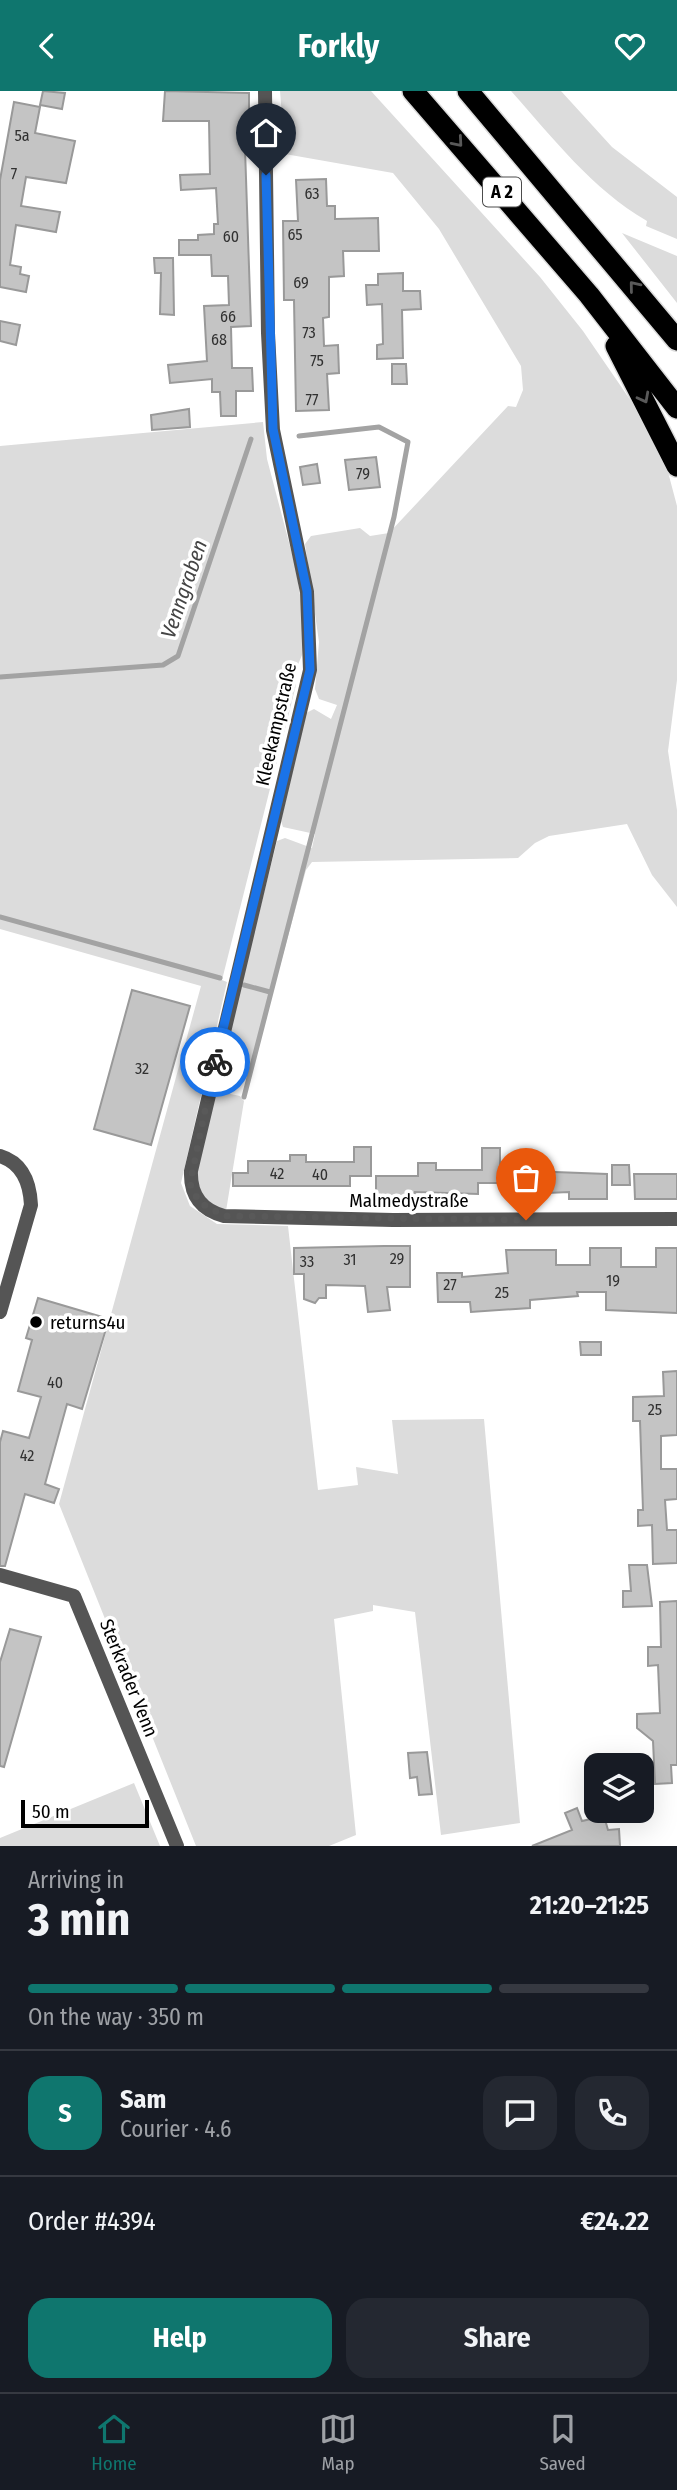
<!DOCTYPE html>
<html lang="en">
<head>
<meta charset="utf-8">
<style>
  body { margin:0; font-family:"Fira Sans Condensed",sans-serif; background:#242831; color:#f1f3f6; height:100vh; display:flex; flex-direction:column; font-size:26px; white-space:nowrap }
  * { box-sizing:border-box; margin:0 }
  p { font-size:23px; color:#9ea1a6 }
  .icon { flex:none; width:38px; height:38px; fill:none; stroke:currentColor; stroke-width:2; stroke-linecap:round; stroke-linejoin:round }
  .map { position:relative; height:1755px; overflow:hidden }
  .details { display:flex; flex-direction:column; background:#171b24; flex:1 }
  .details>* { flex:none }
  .fabs { position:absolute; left:584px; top:1662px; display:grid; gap:14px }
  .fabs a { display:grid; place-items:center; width:70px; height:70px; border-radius:14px; background:#171b24; box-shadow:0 7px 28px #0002; font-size:35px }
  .scale { position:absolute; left:21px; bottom:18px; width:128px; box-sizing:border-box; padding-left:7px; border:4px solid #000; border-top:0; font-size:19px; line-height:24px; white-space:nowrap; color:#000; -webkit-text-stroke:5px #fff; paint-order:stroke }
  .pin { position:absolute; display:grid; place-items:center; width:60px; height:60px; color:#fff; margin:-72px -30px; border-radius:50% 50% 50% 0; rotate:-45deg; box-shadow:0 0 7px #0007 }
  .pin .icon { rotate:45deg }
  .courier { position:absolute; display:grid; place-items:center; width:70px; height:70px; margin:-35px; border:5px solid #1a73e8; border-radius:50%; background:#fff; color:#222; box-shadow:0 2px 9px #0007 }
  .headline em { font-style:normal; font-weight:700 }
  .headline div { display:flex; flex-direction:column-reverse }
  .headline { display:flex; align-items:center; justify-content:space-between; height:119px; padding:0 28px }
  h1 { font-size:46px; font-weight:700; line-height:52px }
  .bar { display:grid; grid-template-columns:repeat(4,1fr); gap:10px 7px; align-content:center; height:84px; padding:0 28px }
  .bar i { height:9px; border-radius:5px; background:#363941 }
  .bar .active { background:#0f766e }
  .bar p { grid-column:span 4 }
  .line { display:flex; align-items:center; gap:18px; padding:0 28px; border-top:2px solid #363941 }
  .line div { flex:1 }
  .round { display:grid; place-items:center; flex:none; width:74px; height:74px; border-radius:21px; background:#242831 }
  .button { display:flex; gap:14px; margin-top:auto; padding:14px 28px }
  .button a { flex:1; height:80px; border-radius:21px; background:#0f766e; color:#fff; font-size:28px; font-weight:700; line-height:80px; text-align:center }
  .button a+a { background:#242831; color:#f1f3f6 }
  header { display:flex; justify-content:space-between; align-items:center; height:91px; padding:0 28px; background:#0f766e; color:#fff; font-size:32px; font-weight:700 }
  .tabs { display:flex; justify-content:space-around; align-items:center; height:98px; border-top:2px solid #363941; background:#171b24; font-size:19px; color:#9ea1a6 }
  .tabs a { display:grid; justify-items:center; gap:4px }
  .tabs .active { color:#0f766e }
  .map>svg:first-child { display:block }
  .green { fill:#dcdcdc }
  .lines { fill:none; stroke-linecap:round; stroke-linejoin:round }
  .stream { stroke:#a3a3a3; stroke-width:5 }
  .building { fill:#c4c4c4; stroke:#999; stroke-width:2 }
  .motorway-casing { stroke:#dbdbdb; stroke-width:24 }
  .minor { stroke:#555; stroke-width:14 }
  .motorway { stroke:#000; stroke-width:21 }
  .oneway { stroke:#595959 }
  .done { stroke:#595959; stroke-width:7; stroke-dasharray:0 12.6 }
  .route { stroke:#1a73e8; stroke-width:9 }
  .poi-dot { fill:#000; stroke:#fff; stroke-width:2.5 }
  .labels { text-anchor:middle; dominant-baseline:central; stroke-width:7; stroke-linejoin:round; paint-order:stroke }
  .number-label { font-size:16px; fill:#313131 }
  .shield { fill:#fff; stroke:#4c4c4c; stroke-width:2 }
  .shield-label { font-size:18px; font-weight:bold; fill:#000 }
  .street-label { font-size:19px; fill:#000; stroke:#fff }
  .poi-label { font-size:19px; fill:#000; stroke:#fff; text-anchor:start }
  .water-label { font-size:21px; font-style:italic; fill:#444; stroke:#fff }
</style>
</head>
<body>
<header><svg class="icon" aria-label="back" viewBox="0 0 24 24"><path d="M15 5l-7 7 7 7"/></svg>Forkly<svg class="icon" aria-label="heart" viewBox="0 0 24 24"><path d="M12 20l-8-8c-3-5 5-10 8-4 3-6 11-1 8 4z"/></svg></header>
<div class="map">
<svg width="677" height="1755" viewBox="0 0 677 1755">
  <rect width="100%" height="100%" fill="#fff"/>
  <!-- green -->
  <path class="green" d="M280,0H371L540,186L583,240L644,329L668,381L677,415V589L668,660L677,719V816L652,784L627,733L549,745L535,752L518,767L312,771L306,779L249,989L225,988L219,982L277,750L285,747L312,757L315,743L283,736L281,730L306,622L314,618L331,628L337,614L319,608L315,598L319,551L305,453L311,445L360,437L370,445L389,442L508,315L516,316L523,299L521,275L439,138L393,82L285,63Z
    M511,0H561L612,56L677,106V148L646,135L647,130C592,98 553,47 511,0Z
    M622,142L677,165V212Z
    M263,331L267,368L296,478L304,530L302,564L292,588L296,594L222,889L227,891L181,1092L190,1115L217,1133L288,1135L318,1399L358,1394L356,1376L398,1383L392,1329L484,1328L520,1732L441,1744L415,1521L373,1514V1520L334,1528L356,1744L329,1755H196L59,1413L201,895L0,838V355Z
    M216,1000L240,1005L244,1010L226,1120C216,1116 205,1112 200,1101C190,1081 210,1023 216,1000Z
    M134,1692L160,1755H0V1747Z"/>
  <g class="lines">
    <!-- stream -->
    <path class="stream" d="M0,586L163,574L178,565L251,348
      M0,826L220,887
      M244,894L270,901
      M244,1006L394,426L408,351L379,336L299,345"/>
  </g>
  <!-- building -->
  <path class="building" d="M43,0L65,2L62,18L40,14Z
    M165,0L249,2V28H244L251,235L231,236L232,277H252L253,300H236V325H221L220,301H212V288L170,292L168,274L207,270L204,215L229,214L228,185H212L211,164H179V149H198V144L214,143V133H218L216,97L181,99L180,84L210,83L209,30H163Z
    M14,11L40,16L35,42L75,50L66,92L26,86L21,115L60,121L56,141L16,134L10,174L21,176L20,183L29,185L26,201L0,196V89Z
    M326,88L327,115H335V128L378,127L379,160H343L344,185L329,186V226L323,227L324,255L338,254L339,282L327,283L329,319L296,320L294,209H284L283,130H298L296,89Z
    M154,167H173L174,224L160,223L161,182H155Z
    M403,182V200H420L421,218L402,219L403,267L377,268V254L383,253L382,213L367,214L366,194H378V183Z
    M0,230L20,234L16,254L0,250Z
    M392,273H406L407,293H392Z
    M189,318L190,336L152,339L151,324Z
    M376,366L380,396L349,399L345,369Z
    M317,373L320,392L303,394L300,376Z
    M132,899L190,915L151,1054L94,1038Z
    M354,1056H371V1085H350V1095H233V1082H248V1070H290V1064H306V1071H354Z
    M482,1057H500V1092H478V1103L415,1101L414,1109L376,1108V1085H418V1072H436V1079H482Z
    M612,1074H629L630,1094H612Z
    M504,1079L607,1083V1108H569V1101L504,1104Z
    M634,1083H677V1108H635Z
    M384,1155H410V1196H387L390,1219L368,1221L365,1195L326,1194V1207H319L315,1212L304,1208V1183H294V1157Z
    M590,1157H621V1176H656V1157H677V1222L606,1219V1201H577L578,1205L530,1209V1217L471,1221L470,1211H438L437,1182H462V1186L508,1182L506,1159H556V1174H590Z
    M38,1207L109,1228L82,1318L67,1313L45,1393L59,1398L54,1412L25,1403L5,1475H0V1351L3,1340L29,1347L41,1306L18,1300L32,1249L26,1247Z
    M580,1251H601V1264H581Z
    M677,1280V1344L661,1345V1378H677V1408L665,1409L667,1439H677V1472L653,1473L652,1434L638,1435V1419H643L640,1330H633V1306L664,1305L663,1281Z
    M629,1474H647L652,1515L623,1516V1500H631Z
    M677,1510V1674H671L672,1692L655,1693L653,1650L637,1637V1623L660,1622L658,1574L648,1575V1556H661L660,1511Z
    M10,1538L41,1546L4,1676L0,1675V1571Z
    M427,1661L432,1703L419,1704L417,1686L410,1687L408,1662Z
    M577,1717L582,1730L604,1725L608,1739L619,1738L620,1755H532L572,1739L565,1722Z"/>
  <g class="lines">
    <defs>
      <path id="motorway" d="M413,0L589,204L677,317
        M468,0L677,249
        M616,255L677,375"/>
    </defs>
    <!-- motorway casing -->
    <use href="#motorway" class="motorway-casing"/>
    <!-- minor -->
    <path class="minor" d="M265,0L268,242L273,339L307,501L310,579L191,1080C190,1104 201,1119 224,1125L393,1129L677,1128
      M0,1065C23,1072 30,1093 31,1114L0,1221
      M0,1484L74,1505L177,1755"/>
    <!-- motorway -->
    <use href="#motorway" class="motorway"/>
  </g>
  <!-- one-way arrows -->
  <defs><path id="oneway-chevron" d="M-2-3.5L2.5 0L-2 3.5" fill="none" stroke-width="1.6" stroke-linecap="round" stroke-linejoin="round" transform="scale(1.75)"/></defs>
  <g class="oneway">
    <use href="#oneway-chevron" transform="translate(458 51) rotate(49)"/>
    <use href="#oneway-chevron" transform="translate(634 195) rotate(-129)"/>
    <use href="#oneway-chevron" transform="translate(644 307) rotate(62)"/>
  </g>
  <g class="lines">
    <!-- done -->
    <path class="done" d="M215,971L190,1093L199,1111L224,1125L526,1129"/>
    <!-- route -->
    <path class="route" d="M215,971L310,579L307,500L273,338L266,84"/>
  </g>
  <!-- markers -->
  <circle class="poi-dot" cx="36" cy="1231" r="7"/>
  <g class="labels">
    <!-- number labels -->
    <g class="number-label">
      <text x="22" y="44">5a</text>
      <text x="14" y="82">7</text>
      <text x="312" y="102">63</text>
      <text x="295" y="143">65</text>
      <text x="231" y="145">60</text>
      <text x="301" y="191">69</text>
      <text x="228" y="225">66</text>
      <text x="309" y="241">73</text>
      <text x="219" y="248">68</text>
      <text x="317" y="269">75</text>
      <text x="312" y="308">77</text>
      <text x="363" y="382">79</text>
      <text x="142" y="977">32</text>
      <text x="277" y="1082">42</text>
      <text x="320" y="1083">40</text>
      <text x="397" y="1167">29</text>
      <text x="350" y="1168">31</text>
      <text x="307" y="1170">33</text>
      <text x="613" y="1189">19</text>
      <text x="450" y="1193">27</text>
      <text x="502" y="1201">25</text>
      <text x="55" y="1291">40</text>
      <text x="655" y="1318">25</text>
      <text x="27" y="1364">42</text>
    </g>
    <!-- shield labels -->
    <rect class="shield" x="483" y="86.5" width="38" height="29" rx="5"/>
    <g class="shield-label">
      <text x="502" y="101">A 2</text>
    </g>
    <!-- street labels -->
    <g class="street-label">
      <text transform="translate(276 633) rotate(-77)">Kleekampstraße</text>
      <text x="409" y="1109">Malmedystraße</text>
      <text transform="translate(129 1587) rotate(68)">Sterkrader Venn</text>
    </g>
    <!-- poi labels -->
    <g class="poi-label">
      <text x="50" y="1231">returns4u</text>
    </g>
    <!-- water labels -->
    <g class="water-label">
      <text transform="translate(184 498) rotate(-71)">Venngraben</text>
    </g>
  </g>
</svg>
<div class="fabs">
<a><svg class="icon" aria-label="layers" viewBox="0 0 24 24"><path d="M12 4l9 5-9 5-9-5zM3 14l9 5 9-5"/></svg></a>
</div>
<div class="scale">50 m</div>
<div class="pin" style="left:526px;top:1129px;background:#ea580c"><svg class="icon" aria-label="bag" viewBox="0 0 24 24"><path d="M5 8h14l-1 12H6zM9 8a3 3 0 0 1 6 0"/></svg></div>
<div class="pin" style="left:266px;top:84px;background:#1f2937"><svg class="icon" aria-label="home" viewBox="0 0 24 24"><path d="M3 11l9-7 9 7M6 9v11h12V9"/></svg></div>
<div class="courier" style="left:215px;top:971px"><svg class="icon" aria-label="bike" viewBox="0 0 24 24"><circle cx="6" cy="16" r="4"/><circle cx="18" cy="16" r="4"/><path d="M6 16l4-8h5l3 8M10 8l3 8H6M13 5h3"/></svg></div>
</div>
<section class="details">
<div class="headline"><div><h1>3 min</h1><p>Arriving in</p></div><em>21:20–21:25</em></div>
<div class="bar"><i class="active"></i><i class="active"></i><i class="active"></i><i></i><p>On the way · 350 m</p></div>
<div class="line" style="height:126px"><b class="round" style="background:#0f766e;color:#fff">S</b><div><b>Sam</b><p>Courier · 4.6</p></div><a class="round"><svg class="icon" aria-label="chat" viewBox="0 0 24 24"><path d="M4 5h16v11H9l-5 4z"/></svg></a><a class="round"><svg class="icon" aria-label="phone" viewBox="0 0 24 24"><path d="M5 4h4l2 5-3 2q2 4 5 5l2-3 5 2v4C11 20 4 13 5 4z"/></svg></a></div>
<div class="line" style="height:91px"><div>Order #4394</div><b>€24.22</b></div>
<div class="button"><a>Help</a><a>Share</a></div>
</section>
<nav class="tabs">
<a class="active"><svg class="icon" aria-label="home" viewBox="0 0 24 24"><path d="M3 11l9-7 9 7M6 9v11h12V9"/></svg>Home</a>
<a><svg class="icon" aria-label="map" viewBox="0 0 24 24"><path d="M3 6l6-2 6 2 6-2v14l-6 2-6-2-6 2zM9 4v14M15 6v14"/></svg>Map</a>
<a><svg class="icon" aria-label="saved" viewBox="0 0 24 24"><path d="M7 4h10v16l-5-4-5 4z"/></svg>Saved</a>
</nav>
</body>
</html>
